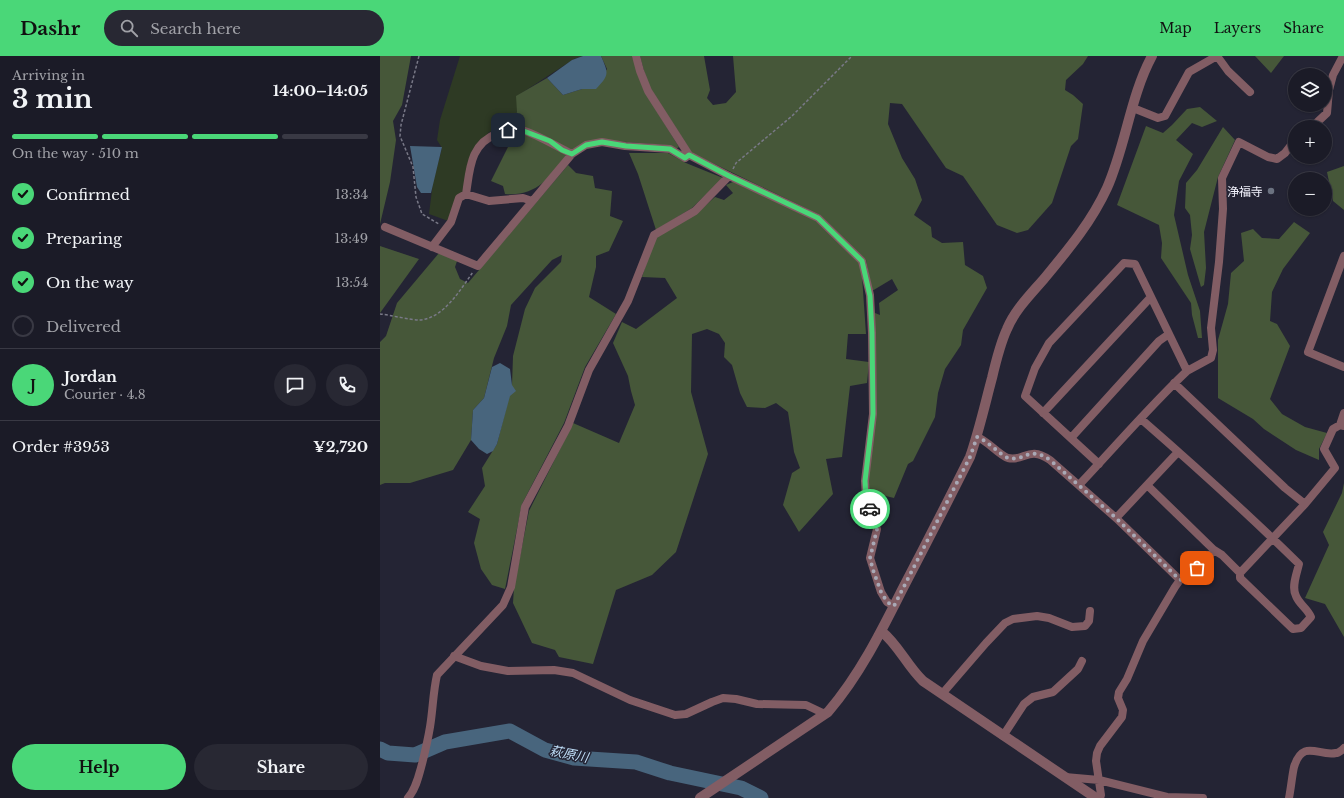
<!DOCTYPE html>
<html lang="en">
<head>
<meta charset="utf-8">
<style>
  body { margin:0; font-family:"Libre Baskerville","Noto Sans JP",serif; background:#282833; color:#f1f3f6; height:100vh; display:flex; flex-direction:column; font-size:15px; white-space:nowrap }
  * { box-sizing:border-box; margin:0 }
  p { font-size:13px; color:#a0a1a7 }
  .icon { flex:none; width:22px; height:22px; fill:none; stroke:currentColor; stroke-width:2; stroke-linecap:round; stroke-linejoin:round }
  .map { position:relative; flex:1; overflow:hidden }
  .details { display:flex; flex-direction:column; background:#1b1b27; width:380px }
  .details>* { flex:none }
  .controls { position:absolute; left:908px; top:12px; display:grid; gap:8px }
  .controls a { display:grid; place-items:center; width:44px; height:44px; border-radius:50%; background:#1b1b27; box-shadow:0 1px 3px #0004,0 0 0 1px #393944; font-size:20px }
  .pin { position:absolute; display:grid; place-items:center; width:34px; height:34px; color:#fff; margin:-17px; border-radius:8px; box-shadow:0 2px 6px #0006 }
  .courier { position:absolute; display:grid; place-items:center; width:40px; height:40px; margin:-20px; border:3px solid #4ad778; border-radius:50%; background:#fff; color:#222; box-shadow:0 1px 5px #0007 }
  .headline em { font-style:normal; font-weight:700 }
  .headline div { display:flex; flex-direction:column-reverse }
  .headline { display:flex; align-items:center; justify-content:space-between; height:68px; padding:0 12px }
  h1 { font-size:26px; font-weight:700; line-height:30px }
  .bar { display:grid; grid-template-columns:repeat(4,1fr); gap:6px 4px; align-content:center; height:48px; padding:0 12px }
  .bar i { height:5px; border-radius:3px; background:#393944 }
  .bar .on { background:#4ad778 }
  .bar p { grid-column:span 4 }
  .line { display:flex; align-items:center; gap:10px; padding:0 12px; border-top:1px solid #393944 }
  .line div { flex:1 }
  .round { display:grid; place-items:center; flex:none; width:42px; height:42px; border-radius:21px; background:#282833 }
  ol { padding:0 12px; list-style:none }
  li { display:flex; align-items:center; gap:12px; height:44px }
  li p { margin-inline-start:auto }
  li .icon { padding:4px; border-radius:50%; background:#4ad778; color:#111; stroke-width:4 }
  li:last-child { color:#a0a1a7 }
  li i { width:22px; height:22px; border:2px solid #393944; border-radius:50% }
  .action { display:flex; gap:8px; margin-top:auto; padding:8px 12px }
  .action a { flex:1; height:46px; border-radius:24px; background:#4ad778; color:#111; font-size:16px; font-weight:700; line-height:46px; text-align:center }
  .action a+a { background:#282833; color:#f1f3f6 }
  header { display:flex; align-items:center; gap:24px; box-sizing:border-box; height:56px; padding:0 20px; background:#4ad778; color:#111 }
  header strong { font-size:19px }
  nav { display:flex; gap:22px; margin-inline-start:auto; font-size:14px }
  .search { width:280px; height:36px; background:#282833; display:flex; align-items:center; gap:10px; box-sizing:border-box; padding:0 14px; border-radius:22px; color:#a0a1a7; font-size:15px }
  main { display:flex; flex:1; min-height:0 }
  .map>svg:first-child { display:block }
  .green { fill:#2e3a24 }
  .forest { fill:#465739 }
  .water { fill:#48657d }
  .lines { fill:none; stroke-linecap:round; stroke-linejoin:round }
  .river { stroke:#48657d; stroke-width:15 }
  .path { stroke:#797987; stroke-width:1.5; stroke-dasharray:3 2; stroke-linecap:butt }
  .minor { stroke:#825d64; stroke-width:8 }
  .tertiary { stroke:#825d64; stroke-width:10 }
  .done { stroke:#a9a9b6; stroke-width:4; stroke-dasharray:0 7.2 }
  .route { stroke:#4ad778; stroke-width:5 }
  .worship-dot { fill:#6b7280; stroke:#242434; stroke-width:1.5 }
  .labels { text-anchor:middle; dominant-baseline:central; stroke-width:3; stroke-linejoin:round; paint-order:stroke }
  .poi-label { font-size:12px; fill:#f1f1fc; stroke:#242434; text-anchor:end }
  .water-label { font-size:13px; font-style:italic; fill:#beddf7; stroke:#242434 }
</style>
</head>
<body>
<header>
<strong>Dashr</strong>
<div class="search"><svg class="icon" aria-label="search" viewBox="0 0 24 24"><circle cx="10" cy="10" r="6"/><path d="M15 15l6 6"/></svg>Search here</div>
<nav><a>Map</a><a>Layers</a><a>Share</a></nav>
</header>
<main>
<section class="details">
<div class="headline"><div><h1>3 min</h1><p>Arriving in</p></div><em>14:00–14:05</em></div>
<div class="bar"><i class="on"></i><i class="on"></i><i class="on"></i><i></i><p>On the way · 510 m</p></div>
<ol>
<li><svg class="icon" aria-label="check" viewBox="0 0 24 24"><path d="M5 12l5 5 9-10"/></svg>Confirmed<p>13:34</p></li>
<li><svg class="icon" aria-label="check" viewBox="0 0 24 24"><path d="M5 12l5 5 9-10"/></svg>Preparing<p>13:49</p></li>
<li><svg class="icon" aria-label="check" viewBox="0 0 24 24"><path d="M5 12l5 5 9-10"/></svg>On the way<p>13:54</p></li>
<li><i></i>Delivered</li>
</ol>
<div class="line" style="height:72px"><b class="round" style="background:#4ad778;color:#111">J</b><div><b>Jordan</b><p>Courier · 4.8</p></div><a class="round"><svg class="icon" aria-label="chat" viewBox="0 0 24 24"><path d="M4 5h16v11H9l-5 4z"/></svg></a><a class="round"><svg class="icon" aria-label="phone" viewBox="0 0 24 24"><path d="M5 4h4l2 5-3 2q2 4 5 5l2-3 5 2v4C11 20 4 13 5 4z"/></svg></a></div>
<div class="line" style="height:52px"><div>Order #3953</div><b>¥2,720</b></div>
<div class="action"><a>Help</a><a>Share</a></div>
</section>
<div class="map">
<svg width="964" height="742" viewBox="0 0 964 742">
  <rect width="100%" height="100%" fill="#242434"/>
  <!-- green -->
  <path class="green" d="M80,0H203L194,3L137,40V56L127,70L109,76L89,106L86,138L79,142L71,166L49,158L53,126L62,92L57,84L60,64Z"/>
  <!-- forest -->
  <path class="forest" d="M0,0H31L22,49L13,65L16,84L10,126L0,168Z
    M221,0H252L268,41L299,91L296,93L284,89L222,84L193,94L130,69L137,56L136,40L167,22L183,39L202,33H215L227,13Z
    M260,0H324L330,34L327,42L333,49L346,47L356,36L353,0H708L703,8L686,24L685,34L693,39L703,48L698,83L691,90L672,147L648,174L637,177L617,169L583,120L566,112L522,48L510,47L508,68L522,102L535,123L542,144L534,159L551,171L552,181L562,187L583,186L585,209L603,220L607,232L583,274L581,289L565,313L558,337L555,361L533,405L528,408L514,442L489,436L488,421L495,257L500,259L499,247L518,234L512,223L492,235L486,204L440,159L312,97L269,30L264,15Z
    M875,0H904L891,17Z
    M820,51L837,65L822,71L812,67L796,84L813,98L799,125L794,159L808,219L820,255L822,282H818L812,259L811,247L781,202L782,187L779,169L737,149L766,70L783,77L792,69L807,53Z
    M843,71L855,84L838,121L824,176L826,212L824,229L821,231L810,193L812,179L810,159L805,152L806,127L817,114Z
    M136,76L171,88L188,101C169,122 155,141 125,138L123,130L111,125L129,89L126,82Z
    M249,97H288L306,107L343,122L312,152L276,174L258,118Z
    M188,109L196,117L213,120L215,132L232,135L230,160L243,165L229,195L216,200V211L209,241L236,258L205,311L184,367L142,448L125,533L112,529L101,513L94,487L100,463L88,456L105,430L102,412L117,388L132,329L133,300L145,253L155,232L181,206L182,199L172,204L131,249L127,270L114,302L104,342L93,354L91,384L73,414L30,427H5L0,429V286L6,280L17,247L59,197L77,205L75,211L80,223L88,227Z
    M964,110V154L953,145L947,116Z
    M355,125L437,164L481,206L486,278H468L466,303L489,306L487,327L470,330L462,401L446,403L453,438L419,476L403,449L412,417L420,412L414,396L408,356L396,347L385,352L367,351L360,337L352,309L344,301L345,287L339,278L327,273L312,278L311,336L328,398L296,496L272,519L236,534L213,608L179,601L175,594L152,587L133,547L134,531L149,455L193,367L239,387L255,349L251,335L248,320L233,287L242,266L256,273L297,242L285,222L262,221L275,181L317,157L335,141L344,144L353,137L346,129Z
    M914,166L930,177L903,213L892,236L890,265L897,268L910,290L890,343L902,358L925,371L947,377L939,393V404L916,394L884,373L873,363L838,342V284L848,248L851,217L864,205L861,177L873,173L882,182L899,183Z
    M0,190L39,203L0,257Z
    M964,427V581L945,548L925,542L949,489L943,476L962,437Z"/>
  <!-- water -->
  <path class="water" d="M203,0H221C229,18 229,19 216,33H202L183,39L167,22L192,4Z
    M30,90L62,91L51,137H41L37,131Z
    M120,307L130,313L132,329L136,335L130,340L117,388L113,395L107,398L99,393L91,384L93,354L104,342L112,311Z"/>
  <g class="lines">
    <!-- river -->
    <path class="river" d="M0,693L8,697L35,699L65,686L130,675L165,694L194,702L256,706L290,717L361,732L381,742"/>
    <!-- path -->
    <path class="path" d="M39,0L21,69L20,80L33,111L36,141L42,158L59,168
      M353,113L356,107L412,60L472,0
      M0,258C11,259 29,264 40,264C64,262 80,234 93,216"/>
    <!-- minor -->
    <path class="minor" d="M256,0L260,15L268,35L309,99L349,120L438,162L482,205L490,239L492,277L493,358L485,425L486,441L497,473L490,502L501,536L507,546L514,550
      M753,52L778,62L785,60L809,16L837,0L848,15L870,36
      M932,71L947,57L949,34L953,19L963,0
      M152,145L143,142L109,145L86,138C90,112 90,88 118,77C126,75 134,72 142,74C161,80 175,90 192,98
      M5,171L98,210L192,98L206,89L222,86L245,90L290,93L305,102L309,99
      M52,191L71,166L79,142L86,138
      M964,200L928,296L964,311
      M807,315L831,302L833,294L831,272L839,206L843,153L842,122L859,86L888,101L897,103L905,97L915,84
      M663,357L770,242
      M964,357L960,369L964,370
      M761,363C815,410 868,458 919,508C917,517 911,531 916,540C919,548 927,552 931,561L921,572L913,573L860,522V517
      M597,381C608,385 619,399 628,402C645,406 648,389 670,404L736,462L800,524
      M691,382L779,285L789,278
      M699,429C735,391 769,351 807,315L755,208L744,207L669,287L655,312L645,340L719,408
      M767,429L834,494
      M925,448L955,412L944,393L953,373L960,369
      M736,462L798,396
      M74,600L101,610L128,615L174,614L193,617L250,644L295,659L306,658L332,646L343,642L356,643L377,648L426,649L445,658
      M562,638L606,587L625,567L633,563L657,560L669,562L692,571L705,570L709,565L710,555
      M623,680L644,648L653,641L673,636L698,613L702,605
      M685,721L719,724L787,741L823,742
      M28,742C36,733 39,719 42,708C45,696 48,683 50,671C53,653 53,636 57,619L123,549L131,531L145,451L188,370L209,314L248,245L274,179L315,155L349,120
      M720,742L721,739L716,705L717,697L720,690L742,661L743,654L738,642L739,636L747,623L763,585L795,531L800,524L809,521L834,494L842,499L860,517L925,448L905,432L794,327
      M909,742C911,732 912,720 914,711C923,682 939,701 956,697C959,697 962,694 964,692"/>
    <!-- tertiary -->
    <path class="tertiary" d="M501,575C518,588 527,610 543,625L716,742
      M320,742L448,656C479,620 501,576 522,534C545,490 568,445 590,401C599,375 605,348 612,322C616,305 620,288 627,273C635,254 650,239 663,224C687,195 711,167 727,132C746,89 750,41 772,0"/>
  </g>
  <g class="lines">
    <!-- done -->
    <path class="done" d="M490,453L497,473L490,502L493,514L501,536L507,546L514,550L590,401L597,381C608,385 620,399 628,402C645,406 648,389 670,404L736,462L800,524L809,521L817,512"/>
    <!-- route -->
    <path class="route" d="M128,74H141L170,85L182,94L192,98L206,89L222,86L246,90L290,93L305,102L309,99L349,120L438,162L482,205L490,240L492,277L493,358L485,425L486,441L490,453"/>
  </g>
  <!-- markers -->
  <circle class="worship-dot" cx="891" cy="135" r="4"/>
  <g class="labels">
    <!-- poi labels -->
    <g class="poi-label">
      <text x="883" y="135">浄福寺</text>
    </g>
    <!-- water labels -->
    <g class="water-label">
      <text transform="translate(189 698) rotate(11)">萩原川</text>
    </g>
  </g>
</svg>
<div class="controls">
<a><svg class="icon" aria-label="layers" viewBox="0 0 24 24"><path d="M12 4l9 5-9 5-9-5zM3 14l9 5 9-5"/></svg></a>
<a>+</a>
<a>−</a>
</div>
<div class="pin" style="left:817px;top:512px;background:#ea580c"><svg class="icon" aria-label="bag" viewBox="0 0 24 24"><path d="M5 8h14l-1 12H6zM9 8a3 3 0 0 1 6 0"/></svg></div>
<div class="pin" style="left:128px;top:74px;background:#1f2937"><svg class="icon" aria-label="home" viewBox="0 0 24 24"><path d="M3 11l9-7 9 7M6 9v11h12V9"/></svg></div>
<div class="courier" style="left:490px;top:453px"><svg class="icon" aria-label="car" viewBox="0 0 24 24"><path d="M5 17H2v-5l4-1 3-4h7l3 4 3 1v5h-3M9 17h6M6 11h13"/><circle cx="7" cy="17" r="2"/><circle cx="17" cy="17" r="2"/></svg></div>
</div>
</main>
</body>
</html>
